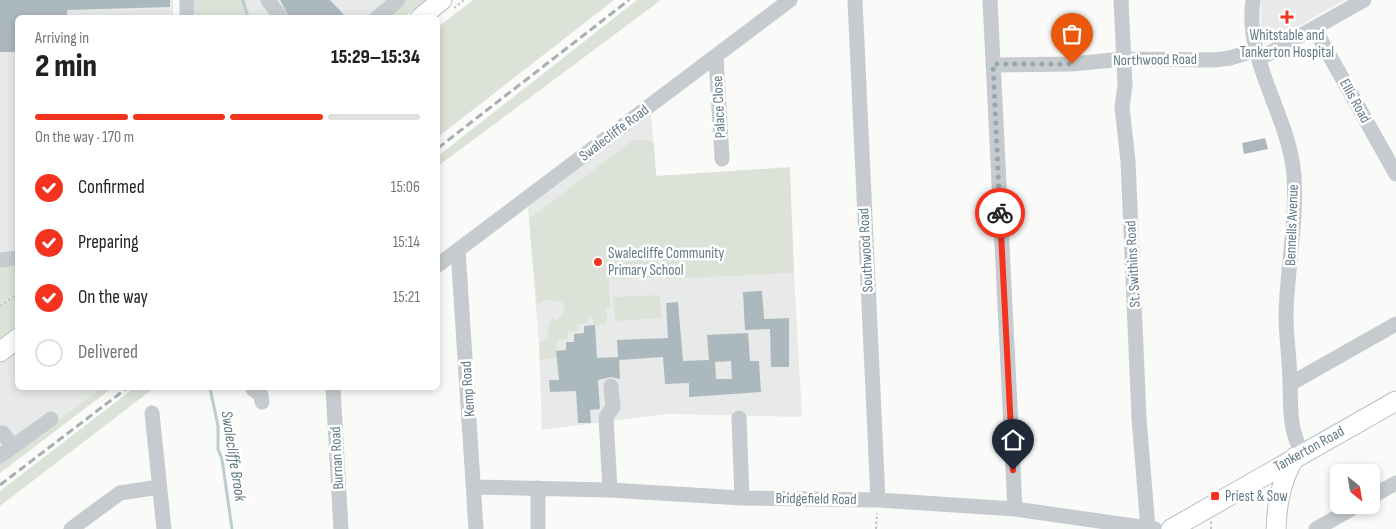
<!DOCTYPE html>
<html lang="en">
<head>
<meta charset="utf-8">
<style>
  body { margin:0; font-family:"Sofia Sans Condensed",sans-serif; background:#f6f6f6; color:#222; height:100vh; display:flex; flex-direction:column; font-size:19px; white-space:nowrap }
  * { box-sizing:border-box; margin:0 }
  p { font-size:16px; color:#767676 }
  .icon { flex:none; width:28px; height:28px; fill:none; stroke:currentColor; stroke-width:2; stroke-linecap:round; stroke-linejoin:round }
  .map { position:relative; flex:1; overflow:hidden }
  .drawer { position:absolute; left:15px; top:15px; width:425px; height:375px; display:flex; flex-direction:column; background:#fff; border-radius:8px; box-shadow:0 2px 8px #0003 }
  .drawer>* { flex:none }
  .needle { width:32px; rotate:150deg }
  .controls { position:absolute; left:1330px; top:464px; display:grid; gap:10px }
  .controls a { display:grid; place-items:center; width:50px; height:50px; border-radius:8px; background:#fff; box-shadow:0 2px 8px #0003; font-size:25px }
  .pin { position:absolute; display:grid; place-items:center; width:42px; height:42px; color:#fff; margin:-51px -21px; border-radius:50% 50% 50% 0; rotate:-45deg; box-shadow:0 0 5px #0007 }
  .pin .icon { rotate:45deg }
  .courier { position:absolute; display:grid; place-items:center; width:50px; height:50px; margin:-25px; border:4px solid #f4331e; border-radius:50%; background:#fff; color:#222; box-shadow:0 1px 6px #0007 }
  .overview em { font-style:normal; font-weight:800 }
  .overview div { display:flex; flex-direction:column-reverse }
  .overview { display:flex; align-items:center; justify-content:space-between; height:85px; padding:0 20px }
  h1 { font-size:32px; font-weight:800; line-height:38px }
  .bar { display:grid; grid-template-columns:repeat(4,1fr); gap:8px 5px; align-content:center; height:60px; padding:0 20px }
  .bar i { height:6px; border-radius:4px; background:#e0e0e0 }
  .bar .current { background:#f4331e }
  .bar p { grid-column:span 4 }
  ol { padding:0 20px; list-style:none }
  li { display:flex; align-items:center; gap:15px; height:55px }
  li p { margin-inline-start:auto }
  li .icon { padding:5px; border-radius:50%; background:#f4331e; color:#fff; stroke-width:4 }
  li:last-child { color:#767676 }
  li i { width:28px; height:28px; border:2px solid #e0e0e0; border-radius:50% }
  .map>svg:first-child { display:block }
  .built { fill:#e8eae9 }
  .green { fill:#dde2d8 }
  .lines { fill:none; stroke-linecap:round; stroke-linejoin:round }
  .stream { stroke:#bdcccf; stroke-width:3 }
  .building { fill:#abb8bd; fill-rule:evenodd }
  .major-casing { stroke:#b8bfc2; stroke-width:21 }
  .path { stroke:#bfc3c5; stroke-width:2; stroke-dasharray:2.5 2.5; stroke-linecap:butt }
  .minor { stroke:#c5cbce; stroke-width:15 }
  .major { stroke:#fff; stroke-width:19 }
  .rail { stroke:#a5afb4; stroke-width:3; stroke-dasharray:8 4; stroke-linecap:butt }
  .done { stroke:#97a7ae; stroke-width:5; stroke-dasharray:0 9 }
  .route { stroke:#f4331e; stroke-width:6 }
  .poi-dot { fill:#f4331e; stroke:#fff; stroke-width:2 }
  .labels { text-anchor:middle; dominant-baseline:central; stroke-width:5; stroke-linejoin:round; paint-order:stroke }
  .poi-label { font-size:15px; fill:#627a86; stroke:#fff; text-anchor:start }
  .street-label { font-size:15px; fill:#627a86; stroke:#fff }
  .water-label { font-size:16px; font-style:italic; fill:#5d7a7e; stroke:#fff }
</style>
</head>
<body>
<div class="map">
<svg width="1396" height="529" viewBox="0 0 1396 529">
  <rect width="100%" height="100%" fill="#fafaf8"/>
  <!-- built -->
  <path class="built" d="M0,0H173V17L18,18V388H101L0,464Z
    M245,0H391L369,18L250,17Z
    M1261,0H1345L1265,45L1261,28Z
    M651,113L665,278L794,273L802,417L667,414L542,430L539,343L528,207Z"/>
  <!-- green -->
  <path class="green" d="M195,0H245L250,17H195Z
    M403,0H426L404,17L381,18Z
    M473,0H614L438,137V27Z
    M637,0H661L438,166V156Z
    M643,139L654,143L656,176L790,167L794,273L665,279L662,251L608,255L610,307L606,309L607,320L605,324L594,325L593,317H587V323L577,325L578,331L567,332L568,339L557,340L556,358L540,360L539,343L549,338L547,328L552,318L556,320L563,314L565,307L562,302L547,299L537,304L529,219L632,141Z
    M658,254L659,277L612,279L611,256Z
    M0,265H18L17,291L0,304Z
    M17,294V325L0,338V307Z
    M660,295L661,318L615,321L613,297Z
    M101,388H112L0,473V464Z
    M134,388H154L0,506V491Z"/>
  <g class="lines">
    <!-- stream -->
    <path class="stream" d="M243,0L248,18
      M210,388L218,426V449L222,459L232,529"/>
  </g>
  <!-- building -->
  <path class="building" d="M0,0H170V7L67,10V18H18V52H0Z
    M280,0H330L347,18H290Z
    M1265,138L1268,149L1244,154L1242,143Z
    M762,291L764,319L789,318V367H771L770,329L745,330L743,292Z
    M678,302L683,361L709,360L707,335L748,333L750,361H759L761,392L689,397V383L665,384L663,357L619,360L620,379L611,377L598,380L600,409L590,410L591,423H578L576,391L550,392L549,380H559L556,351L566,350V342H574V334L584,333V326L595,325L597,358L618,357L617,340L668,338L666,303ZM731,361L732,379H716L715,362Z"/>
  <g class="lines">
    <defs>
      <path id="major" d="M420,18L442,0
        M0,352L18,338
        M1171,529L1396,401
        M1276,529C1277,503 1281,480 1295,457"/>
    </defs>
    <!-- major casing -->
    <use href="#major" class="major-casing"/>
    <!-- path -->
    <path class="path" d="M454,8L464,0
      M0,306L18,293
      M876,529L877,513
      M1211,529V521"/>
    <!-- minor -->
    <path class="minor" d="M268,0L281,18
      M855,0L878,500
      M990,0L1015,509
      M1121,0L1125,85L1122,107L1128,161L1139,418L1148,529
      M1253,0C1244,61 1289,115 1294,175C1297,222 1287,269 1286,315C1286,338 1290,361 1290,384C1291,411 1289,428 1302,453
      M187,18V0
      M377,18L398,0
      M1314,28L1396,174
      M716,56L722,159
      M1259,59L1364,0
      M993,65L1072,64L1124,59L1214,60L1230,58L1256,50
      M458,250L476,529
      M0,260L18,258
      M438,265L790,0
      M1290,384L1396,324
      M333,388L341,529
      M253,389L261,395L262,402
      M152,413L164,529
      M739,418L742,498
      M0,433H3L13,447
      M0,456L51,419
      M474,487L610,490L742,498L878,500L1015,509L1155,529
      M610,490L606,417L613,407L611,386
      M1371,497L1396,483
      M71,529L120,493L159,487
      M538,529V488
      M1316,529L1358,505"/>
    <!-- major -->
    <use href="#major" class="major"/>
    <!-- rail -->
    <path class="rail" d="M438,148L629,0
      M0,485L127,388"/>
  </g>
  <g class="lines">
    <!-- done -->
    <path class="done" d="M1000,213L993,64H1072"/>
    <!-- route -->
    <path class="route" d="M1000,213L1013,470"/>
  </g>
  <!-- markers -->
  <g class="poi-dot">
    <path d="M1284.5 9.5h5v5h5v5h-5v5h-5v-5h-5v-5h5z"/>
    <circle cx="598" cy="262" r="5"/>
    <rect x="1210" y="491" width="10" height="10" rx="2.5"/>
  </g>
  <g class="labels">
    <!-- poi labels -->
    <g class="poi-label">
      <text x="1287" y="35" text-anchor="middle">Whitstable and<tspan x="1287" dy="17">Tankerton Hospital</tspan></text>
      <text x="608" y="253">Swalecliffe Community<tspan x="608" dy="17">Primary School</tspan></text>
      <text x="1225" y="496">Priest &amp; Sow</text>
    </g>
    <!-- street labels -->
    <g class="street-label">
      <text transform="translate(1155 60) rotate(-1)">Northwood Road</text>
      <text transform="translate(1355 101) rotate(61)">Ellis Road</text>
      <text transform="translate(719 107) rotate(-93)">Palace Close</text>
      <text transform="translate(614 133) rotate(-37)">Swalecliffe Road</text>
      <text transform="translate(1292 225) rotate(-88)">Bennells Avenue</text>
      <text transform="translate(866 250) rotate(-93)">Southwood Road</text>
      <text transform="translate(1133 264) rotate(-93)">St. Swithins Road</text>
      <text transform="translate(468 389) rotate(-94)">Kemp Road</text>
      <text transform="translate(1309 449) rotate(-29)">Tankerton Road</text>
      <text transform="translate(337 458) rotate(-93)">Burnan Road</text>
      <text transform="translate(816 499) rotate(1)">Bridgefield Road</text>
    </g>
    <!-- water labels -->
    <g class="water-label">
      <text transform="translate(233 456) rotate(81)">Swalecliffe Brook</text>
    </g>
  </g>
</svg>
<div class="controls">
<a><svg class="needle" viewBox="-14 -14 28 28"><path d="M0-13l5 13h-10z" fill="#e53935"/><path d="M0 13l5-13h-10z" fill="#767676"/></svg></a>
</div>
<div class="pin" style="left:1072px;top:64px;background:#ea580c"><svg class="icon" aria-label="bag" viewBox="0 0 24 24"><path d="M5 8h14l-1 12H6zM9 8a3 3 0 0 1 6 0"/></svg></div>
<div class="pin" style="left:1013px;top:470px;background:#1f2937"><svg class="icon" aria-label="home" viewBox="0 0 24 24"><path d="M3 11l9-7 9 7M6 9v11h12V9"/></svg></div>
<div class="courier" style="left:1000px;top:213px"><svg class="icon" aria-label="bike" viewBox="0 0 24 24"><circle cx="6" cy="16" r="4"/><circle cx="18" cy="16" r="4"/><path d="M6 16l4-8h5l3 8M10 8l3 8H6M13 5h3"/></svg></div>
<section class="drawer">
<div class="overview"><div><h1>2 min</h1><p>Arriving in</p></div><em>15:29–15:34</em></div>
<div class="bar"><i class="current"></i><i class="current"></i><i class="current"></i><i></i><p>On the way · 170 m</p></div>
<ol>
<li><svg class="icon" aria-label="check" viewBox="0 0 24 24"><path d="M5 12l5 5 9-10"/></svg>Confirmed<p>15:06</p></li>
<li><svg class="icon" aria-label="check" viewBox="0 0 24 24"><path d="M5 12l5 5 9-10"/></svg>Preparing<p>15:14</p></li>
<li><svg class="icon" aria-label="check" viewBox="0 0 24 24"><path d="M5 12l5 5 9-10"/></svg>On the way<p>15:21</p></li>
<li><i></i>Delivered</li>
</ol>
</section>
</div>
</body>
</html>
